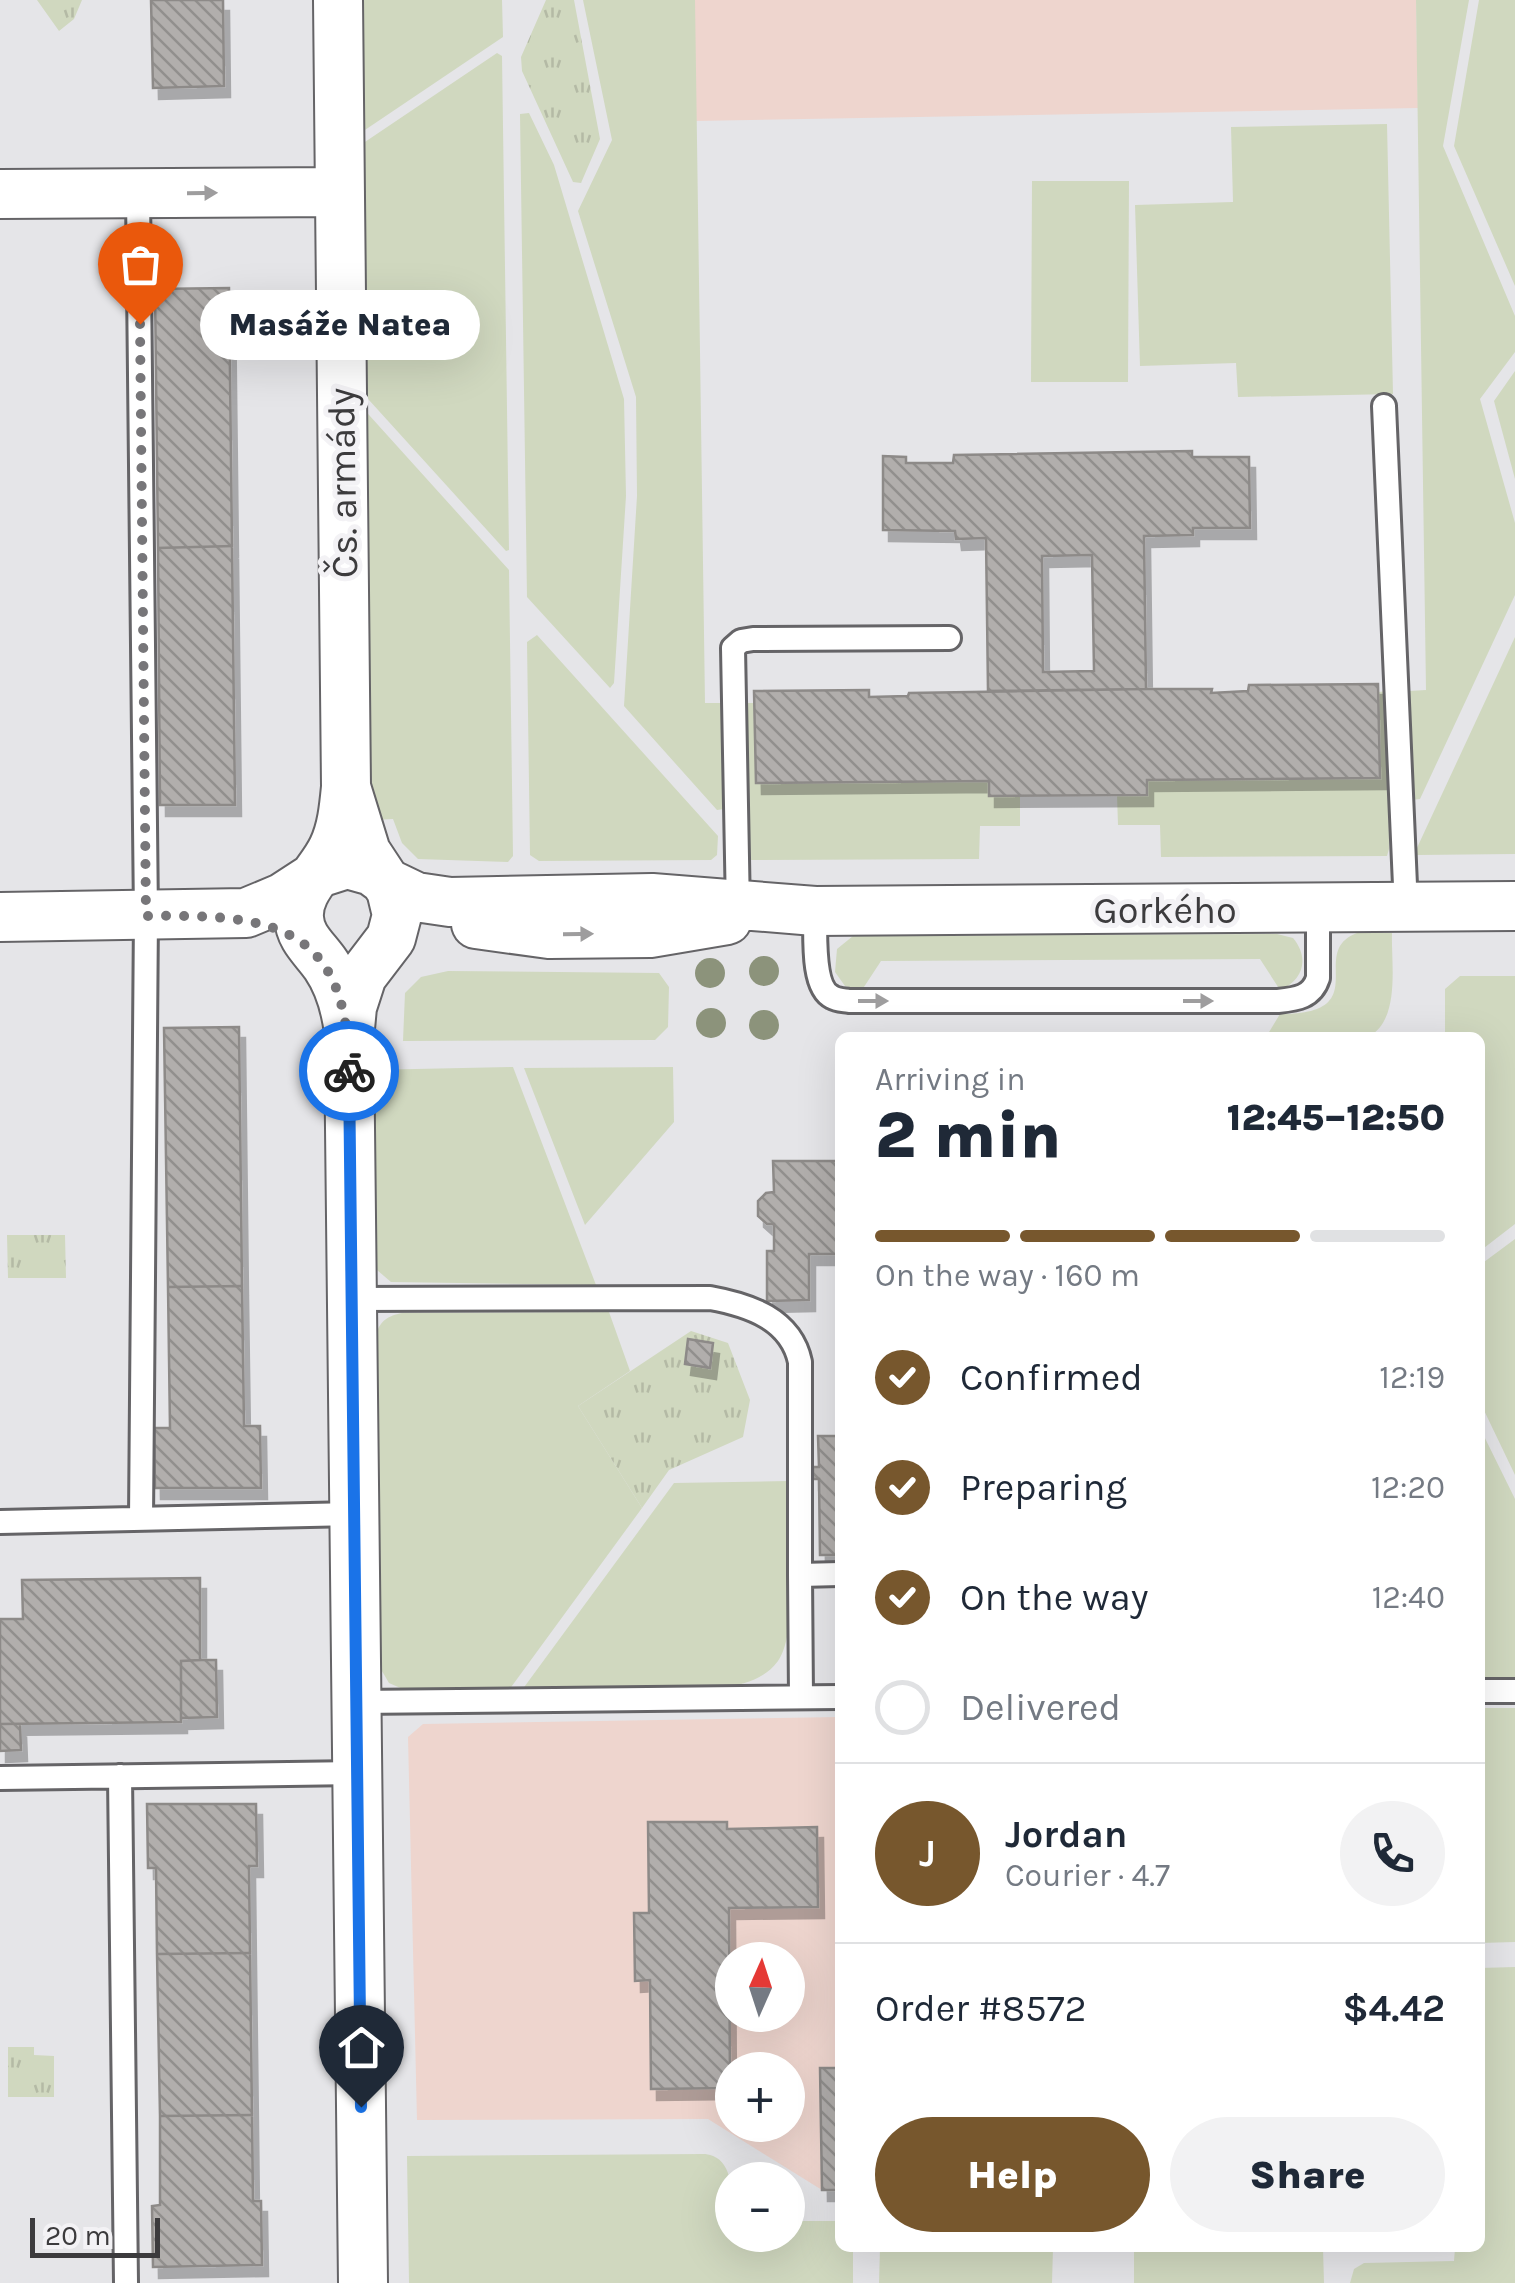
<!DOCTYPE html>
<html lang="en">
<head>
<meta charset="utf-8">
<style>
  body { margin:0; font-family:Karla,sans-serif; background:#f2f2f3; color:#1f2937; height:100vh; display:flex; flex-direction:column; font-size:38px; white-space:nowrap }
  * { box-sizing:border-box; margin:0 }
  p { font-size:32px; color:#747a83 }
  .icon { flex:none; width:55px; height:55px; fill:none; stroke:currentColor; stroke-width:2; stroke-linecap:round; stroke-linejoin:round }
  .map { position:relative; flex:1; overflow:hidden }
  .details { position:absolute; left:835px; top:1032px; width:650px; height:1220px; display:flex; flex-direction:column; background:#fff; border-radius:15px; box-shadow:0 10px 40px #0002 }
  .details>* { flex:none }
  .needle { width:65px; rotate:3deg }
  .buttons { position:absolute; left:715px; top:1942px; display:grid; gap:20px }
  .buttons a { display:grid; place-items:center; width:90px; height:90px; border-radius:50%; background:#fff; box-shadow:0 10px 40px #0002; font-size:50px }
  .scale { position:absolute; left:30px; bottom:25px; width:130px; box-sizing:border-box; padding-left:10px; border:5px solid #3c3b3d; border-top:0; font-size:28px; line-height:35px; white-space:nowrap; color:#3c3b3d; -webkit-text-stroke:8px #f3f2f5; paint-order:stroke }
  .pin { position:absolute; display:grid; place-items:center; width:85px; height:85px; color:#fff; margin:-102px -42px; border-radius:50% 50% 50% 0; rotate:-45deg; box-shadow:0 0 10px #0007 }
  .pin .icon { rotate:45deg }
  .courier { position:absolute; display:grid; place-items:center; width:100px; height:100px; margin:-50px; border:8px solid #1a73e8; border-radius:50%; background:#fff; color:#222; box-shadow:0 2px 12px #0007 }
  .bubble { position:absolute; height:70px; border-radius:35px; background:#fff; box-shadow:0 10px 40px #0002; font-size:32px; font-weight:800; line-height:70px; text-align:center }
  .headline em { font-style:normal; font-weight:800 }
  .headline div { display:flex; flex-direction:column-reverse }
  .headline { display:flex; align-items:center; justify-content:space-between; height:170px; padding:0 40px }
  h1 { font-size:65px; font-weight:800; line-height:75px }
  .bar { display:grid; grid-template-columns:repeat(4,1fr); gap:15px 10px; align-content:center; height:120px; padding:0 40px }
  .bar i { height:12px; border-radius:8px; background:#e0e1e3 }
  .bar .selected { background:#77572d }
  .bar p { grid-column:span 4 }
  .line { display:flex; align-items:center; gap:25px; padding:0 40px; border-top:2px solid #e0e1e3 }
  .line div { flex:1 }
  .round { display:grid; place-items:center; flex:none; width:105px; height:105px; border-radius:52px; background:#f2f2f3 }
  ol { padding:0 40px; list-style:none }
  li { display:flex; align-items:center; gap:30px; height:110px }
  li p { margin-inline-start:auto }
  li .icon { padding:10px; border-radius:50%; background:#77572d; color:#fff; stroke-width:4 }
  li:last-child { color:#747a83 }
  li i { width:55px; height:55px; border:5px solid #e0e1e3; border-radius:50% }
  .primary-button { display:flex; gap:20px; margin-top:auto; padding:20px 40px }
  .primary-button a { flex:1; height:115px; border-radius:60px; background:#77572d; color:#fff; font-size:40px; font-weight:800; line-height:115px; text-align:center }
  .primary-button a+a { background:#f2f2f3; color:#1f2937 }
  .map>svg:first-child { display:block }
  .education { fill:#eed5ce; fill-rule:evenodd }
  .grass { fill:#d0d8bf }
  .park { fill:url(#park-tufts) }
  .building { fill:url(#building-back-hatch); stroke:#8d8a88; stroke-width:2.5; fill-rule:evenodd; filter:url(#shadow) }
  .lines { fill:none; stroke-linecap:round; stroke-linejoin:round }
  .service-casing { stroke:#656467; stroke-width:28 }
  .minor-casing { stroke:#656467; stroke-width:52 }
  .service { stroke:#fff; stroke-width:22 }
  .minor { stroke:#fff; stroke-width:48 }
  .tree { fill:#8c937b }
  .oneway { fill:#9e9d9e }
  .done { stroke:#777679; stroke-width:10; stroke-dasharray:0 18 }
  .route { stroke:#1a73e8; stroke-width:12 }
  .labels { text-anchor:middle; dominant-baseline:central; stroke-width:10; stroke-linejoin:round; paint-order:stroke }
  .street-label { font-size:38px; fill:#3c3b3d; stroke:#f3f2f5 }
</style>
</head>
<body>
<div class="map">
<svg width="1515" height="2283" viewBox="0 0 1515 2283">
  <defs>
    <pattern id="park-tufts" width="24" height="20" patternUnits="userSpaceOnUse" patternTransform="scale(2.5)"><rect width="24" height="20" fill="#d0d8bf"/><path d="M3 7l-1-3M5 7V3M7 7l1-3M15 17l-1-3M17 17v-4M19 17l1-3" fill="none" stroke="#b4baa5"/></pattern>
    <pattern id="building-back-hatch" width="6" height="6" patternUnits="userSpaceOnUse" patternTransform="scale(2.5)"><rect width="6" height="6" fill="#b1aeac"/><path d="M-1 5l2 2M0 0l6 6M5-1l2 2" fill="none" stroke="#918f8d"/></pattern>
    <filter id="shadow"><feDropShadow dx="6" dy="11" stdDeviation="0" flood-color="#0004"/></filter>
  </defs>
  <rect width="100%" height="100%" fill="#e5e5e8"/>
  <!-- education -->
  <path class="education" d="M694,0H1416L1418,108L695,121Z
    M840,1717V2190H822L708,2119L417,2120L408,1737L423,1724ZM732,1960H788V2015H732ZM732,2070H788V2125H732Z"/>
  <!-- grass -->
  <path class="grass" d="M354,0H502L503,37L356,136Z
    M583,0H695L705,703H722L724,809L717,810L624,706L637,496L636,397L578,211L612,140Z
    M1416,0H1469L1443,146L1515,316V352L1480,399L1515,523V595L1420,799L1412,800L1409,691L1426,690Z
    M1479,0H1515V286L1454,146Z
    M497,53L502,56L509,550L506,551L359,389L356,148Z
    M529,113L554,165L624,399L626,496L614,683L610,688L527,597L520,114Z
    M1387,124L1393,394L1238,397L1236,363L1140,366L1135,205L1233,202L1231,127Z
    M1032,181H1129L1128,382H1031Z
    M1515,371V479L1494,401Z
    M360,405L509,570L513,856L508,862L418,859L402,843L393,819L372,820L367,796Z
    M537,635L718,836L717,855L711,860L539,861L530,855L527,642Z
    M1515,637V854L1417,855L1416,850Z
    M1388,691L1389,849L1387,856L1161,857L1160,825H1118L1117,795L1147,780L1380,778L1378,692Z
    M741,703H754L756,783L989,781L1020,795V826H980L979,859L751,860L743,853Z
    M1357,933H1392C1391,964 1401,1020 1368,1037H1266L1280,1014C1377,1014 1306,952 1357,933Z
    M1277,934L1293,938C1310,958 1303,981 1280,990L1260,959L881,961L862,990L845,986L835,972L837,949L853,936Z
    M448,971L659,973L669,987L668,1027L655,1040L403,1041L405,993L421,977Z
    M1460,976H1515V1224L1480,1251V1038L1445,1037V989Z
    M513,1067L596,1285L391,1282L377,1270L373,1261L368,1070Z
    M673,1067L674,1122L585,1225L524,1068Z
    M1515,1239V1475L1480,1402V1265Z
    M609,1312L630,1371L578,1406L642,1508L509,1690H405L389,1683L379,1666L376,1334C381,1320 388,1316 402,1313Z
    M1480,1428L1515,1499V1678L1480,1679Z
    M788,1481C789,1521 800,1631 778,1661C765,1679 743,1685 722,1688L522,1690L674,1483Z
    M1480,1708H1515V1942L1480,1943Z
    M1515,1967V2283H1350L1354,2269L1364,2263L1454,2261L1455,2248H1480V1968Z
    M705,2154C739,2157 732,2210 732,2235H788V2221H840V2248H853V2283H409L407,2156Z
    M880,2248H1053L1052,2283H879Z
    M1134,2248H1323L1324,2283H1134Z"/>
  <!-- park -->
  <path class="park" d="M37,0H82L74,19L59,31Z
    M546,0H574L600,139L581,183L573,182L522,71L521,57Z
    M7,1235H65L66,1278H8Z
    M691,1331L728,1343L750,1400L743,1437L669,1470L642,1508L578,1406Z
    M8,2047H34V2055L54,2056V2097H8Z"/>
  <!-- building -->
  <path class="building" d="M151,0H223L224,86L153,88Z
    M229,288L232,546L158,548L155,289Z
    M1192,451V457H1249L1250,528H1193V535L1144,536L1146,689L988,691L986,538L956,539L955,531L883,530V456L906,457V463H953L954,455ZM1092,555L1094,671L1043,672L1042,556Z
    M232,546L235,805H160L158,548Z
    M1378,684L1380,778L1147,780V795L989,796V781L756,783L754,691L869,690V697L908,696L909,693L1146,689H1212L1211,693L1248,691L1249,685Z
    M239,1027L242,1286L168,1287L164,1028Z
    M773,1161H840V1254H809V1300L767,1301V1251H774V1224H767L758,1216V1201L766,1193L774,1192Z
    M242,1286L244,1426H260L261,1488H155L154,1428H170L168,1287Z
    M688,1339L713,1343L710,1368L685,1364Z
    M818,1436H840V1555H820L819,1479H813V1467H819Z
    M200,1578V1660L181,1661V1722L0,1724V1619H23L22,1580Z
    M200,1660H216L217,1717L181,1718V1661Z
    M0,1724H20L21,1750L0,1751Z
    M147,1804H256L257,1866H249L250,1953L157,1954L156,1868H148Z
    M648,1822H727V1829L817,1827L818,1907L729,1908L730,2088L651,2089L650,1980L635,1981L634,1913H649Z
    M250,1953L252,2115L160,2116L157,1954Z
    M820,2068H840V2190H822Z
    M252,2115L253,2201H261L262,2265L153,2267L152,2206L160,2205V2116Z"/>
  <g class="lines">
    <defs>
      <path id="service" d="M138,194L146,915L141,1519
        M1384,406L1406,908
        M738,910L733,648L741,641L753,639L949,638
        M815,911C816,932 811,987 832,997C837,1000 843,1000 849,1001H1278C1297,999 1312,997 1318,978V909
        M351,1299L710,1298C749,1305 791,1319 800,1362V1575
        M0,1522L354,1514
        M1480,1691H1515
        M801,1697L800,1575L840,1574
        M356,1702L840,1697
        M120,1776L126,2283
        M0,1778L357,1773"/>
      <path id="minor" d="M338,0L346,787C344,808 342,829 333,848C322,872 297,890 299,918C300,938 315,949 326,965C339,984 346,1009 349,1032
        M0,194L340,192
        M346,787L366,852L391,890L397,915L391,938L362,976L352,1007L349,1039L363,2283
        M0,917L246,913L282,898L322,872L347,864L372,871L391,885L416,897L450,902L652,898L815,911L1515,906
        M476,924L549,934L650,933L727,920"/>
    </defs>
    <!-- service casing -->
    <use href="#service" class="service-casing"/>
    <!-- minor casing -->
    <use href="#minor" class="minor-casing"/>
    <!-- service -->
    <use href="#service" class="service"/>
    <!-- minor -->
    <use href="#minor" class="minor"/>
  </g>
  <!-- trees -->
  <g class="tree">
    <circle cx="764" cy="971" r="15"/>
    <circle cx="710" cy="973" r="15"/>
    <circle cx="711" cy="1023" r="15"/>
    <circle cx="764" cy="1025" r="15"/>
  </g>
  <!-- one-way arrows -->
  <defs><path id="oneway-solid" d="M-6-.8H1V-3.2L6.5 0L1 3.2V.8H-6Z" transform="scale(2.5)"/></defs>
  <g class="oneway">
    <use href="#oneway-solid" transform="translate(202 193) rotate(-1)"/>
    <use href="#oneway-solid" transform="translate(578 934) rotate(-1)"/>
    <use href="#oneway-solid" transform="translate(873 1001)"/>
    <use href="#oneway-solid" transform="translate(1198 1001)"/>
  </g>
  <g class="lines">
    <!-- done -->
    <path class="done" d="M140,324L146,916C272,914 348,924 349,1071"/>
    <!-- route -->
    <path class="route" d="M349,1071L361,2107"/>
  </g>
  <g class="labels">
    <!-- street labels -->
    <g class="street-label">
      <text transform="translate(343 483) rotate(-91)">Čs. armády</text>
      <text x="1165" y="910">Gorkého</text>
    </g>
  </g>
</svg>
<div class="buttons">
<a><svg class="needle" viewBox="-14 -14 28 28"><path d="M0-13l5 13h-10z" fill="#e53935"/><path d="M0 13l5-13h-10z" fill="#747a83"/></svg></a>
<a>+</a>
<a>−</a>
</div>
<div class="scale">20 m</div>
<div class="pin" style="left:140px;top:324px;background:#ea580c"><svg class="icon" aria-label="bag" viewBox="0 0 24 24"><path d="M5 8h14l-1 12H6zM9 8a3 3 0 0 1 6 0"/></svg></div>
<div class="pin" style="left:361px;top:2107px;background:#1f2937"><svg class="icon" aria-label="home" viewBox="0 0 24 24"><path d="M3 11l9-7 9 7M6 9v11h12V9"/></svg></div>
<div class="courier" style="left:349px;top:1071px"><svg class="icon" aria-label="bike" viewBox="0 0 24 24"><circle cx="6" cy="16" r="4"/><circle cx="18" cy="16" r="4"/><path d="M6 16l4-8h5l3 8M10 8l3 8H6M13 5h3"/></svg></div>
<div class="bubble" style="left:200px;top:290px;width:280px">Masáže Natea</div>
<section class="details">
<div class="headline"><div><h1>2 min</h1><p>Arriving in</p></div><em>12:45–12:50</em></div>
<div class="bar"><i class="selected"></i><i class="selected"></i><i class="selected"></i><i></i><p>On the way · 160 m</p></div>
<ol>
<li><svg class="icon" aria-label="check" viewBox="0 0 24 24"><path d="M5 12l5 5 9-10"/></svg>Confirmed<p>12:19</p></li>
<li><svg class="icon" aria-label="check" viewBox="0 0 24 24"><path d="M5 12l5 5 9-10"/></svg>Preparing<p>12:20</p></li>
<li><svg class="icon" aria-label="check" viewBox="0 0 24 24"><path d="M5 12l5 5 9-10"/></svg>On the way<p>12:40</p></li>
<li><i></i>Delivered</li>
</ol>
<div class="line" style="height:180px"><b class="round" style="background:#77572d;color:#fff">J</b><div><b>Jordan</b><p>Courier · 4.7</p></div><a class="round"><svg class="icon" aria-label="phone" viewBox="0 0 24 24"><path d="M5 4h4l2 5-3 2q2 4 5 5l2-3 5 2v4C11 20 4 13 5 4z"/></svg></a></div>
<div class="line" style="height:130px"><div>Order #8572</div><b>$4.42</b></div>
<div class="primary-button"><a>Help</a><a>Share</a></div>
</section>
</div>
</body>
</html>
